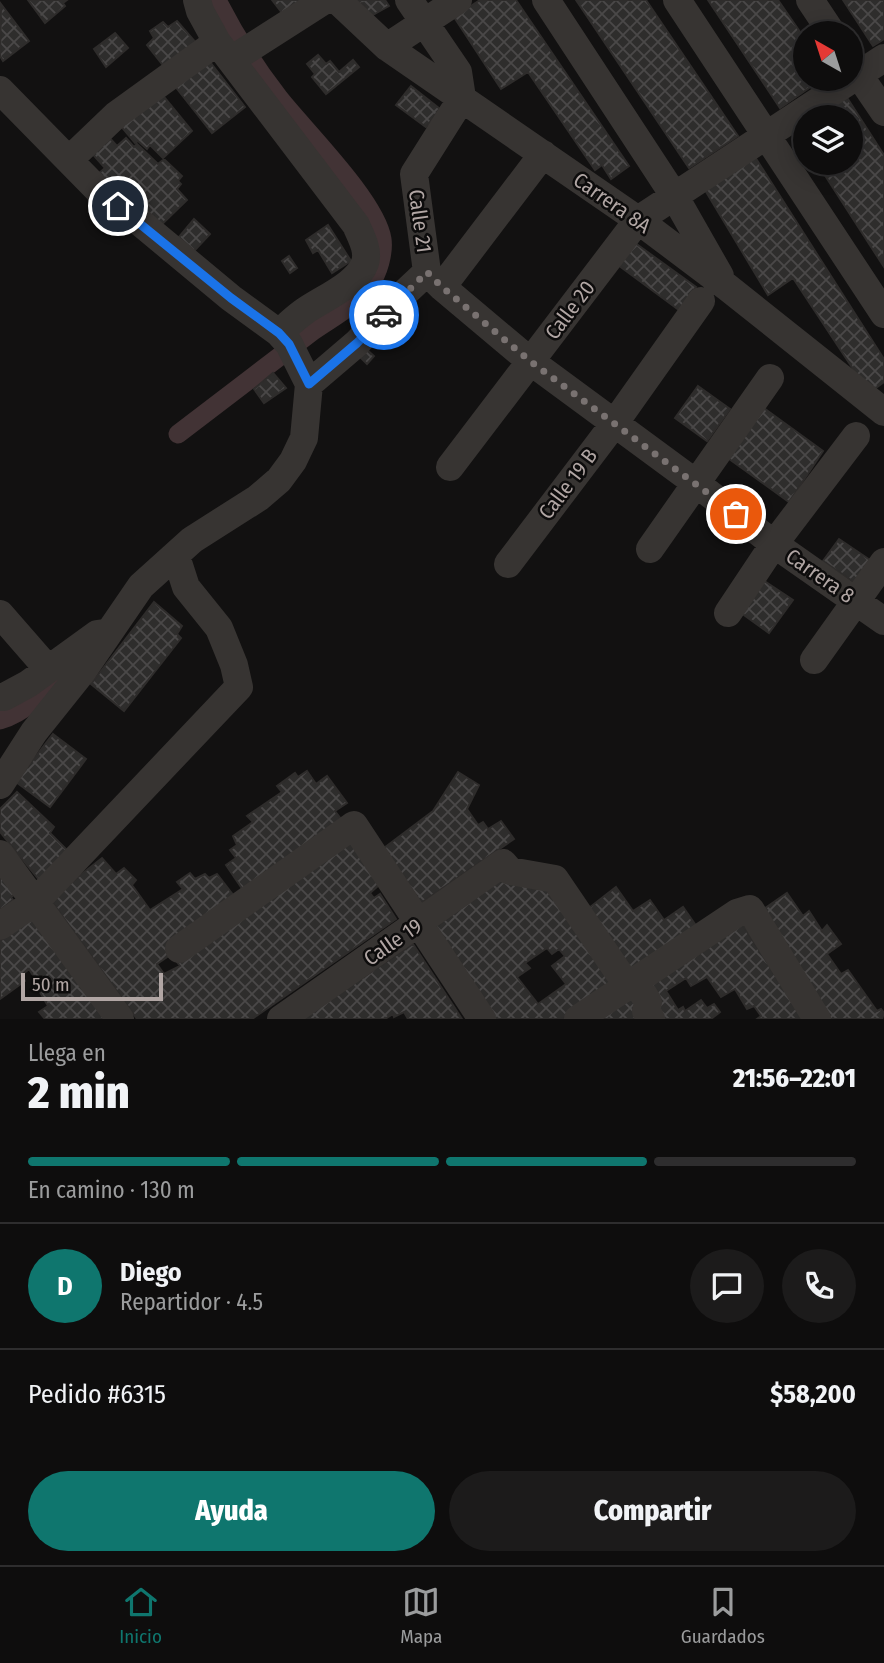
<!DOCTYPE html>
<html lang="es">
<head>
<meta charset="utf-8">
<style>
  body { margin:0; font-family:"Fira Sans Condensed",sans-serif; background:#1c1b1b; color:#f1f3f6; height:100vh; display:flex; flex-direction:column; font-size:26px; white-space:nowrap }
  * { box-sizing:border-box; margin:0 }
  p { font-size:23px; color:#9b9c9d }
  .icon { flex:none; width:38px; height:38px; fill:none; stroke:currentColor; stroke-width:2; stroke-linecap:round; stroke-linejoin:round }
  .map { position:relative; height:1019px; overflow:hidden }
  .sheet { display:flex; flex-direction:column; background:#0e0d0d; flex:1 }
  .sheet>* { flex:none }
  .needle { width:46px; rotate:321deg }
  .controls { position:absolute; left:793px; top:21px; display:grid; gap:14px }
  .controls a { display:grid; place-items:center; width:70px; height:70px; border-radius:50%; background:#0e0d0d; box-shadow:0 4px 18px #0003,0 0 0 2px #2e2d2e; font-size:35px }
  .scale { position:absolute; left:21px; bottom:18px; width:142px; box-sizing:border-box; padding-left:7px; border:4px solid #b1a6a4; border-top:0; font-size:19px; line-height:24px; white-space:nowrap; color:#b1a6a4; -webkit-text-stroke:5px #0d0c0c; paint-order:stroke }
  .pin { position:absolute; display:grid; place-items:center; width:60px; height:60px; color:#fff; margin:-30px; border:4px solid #fff; border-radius:50%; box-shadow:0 2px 7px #0007 }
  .courier { position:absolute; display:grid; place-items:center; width:70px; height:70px; margin:-35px; border:5px solid #1a73e8; border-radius:50%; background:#fff; color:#222; box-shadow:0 2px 9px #0007 }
  .head em { font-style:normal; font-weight:800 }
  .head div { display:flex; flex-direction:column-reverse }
  .head { display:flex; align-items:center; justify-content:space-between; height:119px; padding:0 28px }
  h1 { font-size:46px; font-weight:800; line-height:52px }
  .bar { display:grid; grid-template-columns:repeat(4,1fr); gap:10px 7px; align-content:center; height:84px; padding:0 28px }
  .bar i { height:9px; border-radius:5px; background:#2e2d2e }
  .bar .current { background:#0f766e }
  .bar p { grid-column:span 4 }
  .line { display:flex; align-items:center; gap:18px; padding:0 28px; border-top:2px solid #2e2d2e }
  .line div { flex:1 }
  .round { display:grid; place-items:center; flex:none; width:74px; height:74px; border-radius:37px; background:#1c1b1b }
  .cta { display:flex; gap:14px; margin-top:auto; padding:14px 28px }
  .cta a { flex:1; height:80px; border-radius:42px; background:#0f766e; color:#fff; font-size:28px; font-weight:800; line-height:80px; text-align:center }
  .cta a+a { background:#1c1b1b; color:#f1f3f6 }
  .menu { display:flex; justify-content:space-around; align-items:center; height:98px; border-top:2px solid #2e2d2e; background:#0e0d0d; font-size:19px; color:#9b9c9d }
  .menu a { display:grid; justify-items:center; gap:4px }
  .menu .current { color:#0f766e }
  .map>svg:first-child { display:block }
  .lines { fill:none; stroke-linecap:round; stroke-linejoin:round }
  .canal { stroke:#423335; stroke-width:19 }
  .building { fill:url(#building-cross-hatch); stroke:#2e2c2b; stroke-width:2; fill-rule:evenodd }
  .minor { stroke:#373432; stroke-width:28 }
  .done { stroke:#797271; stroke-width:7; stroke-dasharray:0 12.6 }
  .route { stroke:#1a73e8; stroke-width:9 }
  .labels { text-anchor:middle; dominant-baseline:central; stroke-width:5; stroke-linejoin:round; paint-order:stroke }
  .street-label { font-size:21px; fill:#b1a6a4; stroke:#0d0c0c }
</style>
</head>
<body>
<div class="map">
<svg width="884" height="1019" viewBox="0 0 884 1019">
  <defs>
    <pattern id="building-cross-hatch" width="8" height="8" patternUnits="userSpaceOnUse" patternTransform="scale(1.75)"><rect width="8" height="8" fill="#2e2d2c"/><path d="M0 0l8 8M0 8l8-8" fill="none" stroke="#4a4848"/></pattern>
  </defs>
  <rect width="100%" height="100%" fill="#121111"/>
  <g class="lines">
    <!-- canal -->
    <path class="canal" d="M178,434C223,400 268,365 313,331C333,317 356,306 370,284C378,273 384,253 382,239C376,201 305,131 279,98C256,68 234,34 217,0
      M0,720C29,711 48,688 69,666"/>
  </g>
  <!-- building -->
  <path class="building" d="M28,0H67L63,3L65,6L45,23Z
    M272,0H302L283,14Z
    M348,0H385L389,6L371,16L362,3L353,8Z
    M480,0H516L629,166L611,179L602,165L595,170L528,72L501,89L454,17Z
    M576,0H646L738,136L689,168Z
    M708,0H778L805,39V79H822L780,108Z
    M843,0H884V39L873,46Z
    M1,4L29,41L3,61L0,56Z
    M177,21L198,45L166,69L147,45L154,38L150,31L163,22L168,27Z
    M115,33L128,48L106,67L94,49Z
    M318,55L326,64L330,61L339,72L353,60L359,67L326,94L312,77L315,74L307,64Z
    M207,58L245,107L212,133L174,85Z
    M411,86L440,109L426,127L396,105Z
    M160,92L192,131L163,158L150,145L147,149L138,141L135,143L119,124Z
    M846,96L884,155V267L817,163H850V117H813Z
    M805,122V144L795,129Z
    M106,134L117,146L126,138L134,147L137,144L158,164L164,159L182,176L178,181L181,184L177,189L187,200L158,228L113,183L110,185L99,173L105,168L89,150Z
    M755,157L884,359V382L869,393L793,278L768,295L705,190Z
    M194,219L210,234L194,251L179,237Z
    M328,225L351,261L332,273L318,250L313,253L306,240Z
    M631,240L696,287L679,310L614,262Z
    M289,256L297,268L290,273L282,261Z
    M364,347L374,356L367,364L357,354Z
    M273,373L286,388L264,403L254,389Z
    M698,386L730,409L707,441L675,418Z
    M761,406L823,451L789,502L725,456Z
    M839,539L870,560L854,582L823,561Z
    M760,578L793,600L769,633L737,610Z
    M154,602L182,626L177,634L181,638L124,711L91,684Z
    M53,734L86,759L50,807L16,782Z
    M307,771L316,784L327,776L347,803L335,811L341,819L243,890L226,865L236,858L230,850L237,845L233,836L253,822L247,816L282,792L277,786L295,773L298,777Z
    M458,772L479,785L467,809L478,825L483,822L488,829L501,821L514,839L421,903L384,848L433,811Z
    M17,792L54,827L50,833L68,851L40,881L0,832V809Z
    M350,841L379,885L370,893L374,898L380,894L396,919L252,1019H137L50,899L102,858L116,874L124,868L136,880L132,885L150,910L183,889L177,882L190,873L195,879L205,874L209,878L217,874L234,896L166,945L173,953L157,964L164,974L180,966L177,962Z
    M0,868L17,893L11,897L13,900L0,910Z
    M504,877L540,881L616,981L562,1019H494L435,927ZM547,948L552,954L559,949L565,956L552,966L566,984L538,1004L517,977L530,968L525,963Z
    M616,887L633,911L650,900L664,920L683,907L697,927L630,973L589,908Z
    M787,893L803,916L809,911L822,931L827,925L841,944L827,954L841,974L848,970L877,1011L881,1009L884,1013L882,1019H828L761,911Z
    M33,918L105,1019H45L39,1012L48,1006L37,987L39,985L29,969L22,975L25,981L0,999V941Z
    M738,918L804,1019H757L761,1016L754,1006L747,1009L735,989L721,997L707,977L691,986L686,978L666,991L678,1010L683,1007L685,1011L701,1000L707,1008L714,1004L720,1012L711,1019H659L643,987Z
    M413,944L462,1019H408L404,1012L394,1017L393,1014L385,1019H301Z
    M633,989L643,1019H593Z"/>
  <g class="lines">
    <!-- minor -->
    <path class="minor" d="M197,0L200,11L217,42L356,225C361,237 369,250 365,263C358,284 322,299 305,311C296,317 288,325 279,333
      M337,0L387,47L638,220L727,287L884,412
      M546,0L675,197L720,276
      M677,0L884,314
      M810,0L832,33
      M387,47L458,0
      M231,60L325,0
      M850,62L884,112
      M0,90L100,192L136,219L231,298L279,333L289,344L309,384
      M69,160L116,115L217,42
      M427,272L442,287L530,361L697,484L774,544L884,621
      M442,287L543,154
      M309,384L357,343L394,303L427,272L414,174L462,98L458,72L409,0
      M450,467L638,220L884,58
      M650,549L770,378
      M508,564L614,424L701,301
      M728,613L774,544L856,436
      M0,614L48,669
      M814,660L884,562
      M0,697H4L28,684L97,634L104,633
      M0,785L34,732L82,672L141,586L192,540L258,498L279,480L293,461L304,438L309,384
      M0,854L120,1019
      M0,926L35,902L239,687L234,665L219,628L186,587L176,556
      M179,949L354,825L482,1019
      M635,980L648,1002L646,1011L651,1019
      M281,1019L503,863L510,871L555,879L627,985
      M578,1019L737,913L750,909L817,1019"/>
  </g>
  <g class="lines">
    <!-- done -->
    <path class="done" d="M384,315L427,272L442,287L530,361L736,514"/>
    <!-- route -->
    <path class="route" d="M118,206L231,298L279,333L289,344L309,384L357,343L384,315"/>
  </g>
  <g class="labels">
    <!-- street labels -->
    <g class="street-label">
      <text transform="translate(612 203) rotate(35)">Carrera 8A</text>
      <text transform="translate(420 221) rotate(82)">Calle 21</text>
      <text transform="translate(570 310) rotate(-53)">Calle 20</text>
      <text transform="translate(568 484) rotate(-53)">Calle 19 B</text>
      <text transform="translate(820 576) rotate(35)">Carrera 8</text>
      <text transform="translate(393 942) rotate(-35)">Calle 19</text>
    </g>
  </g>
</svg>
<div class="controls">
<a><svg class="needle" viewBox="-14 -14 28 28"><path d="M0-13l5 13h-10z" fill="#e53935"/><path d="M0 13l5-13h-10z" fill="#9b9c9d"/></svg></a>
<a><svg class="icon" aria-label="layers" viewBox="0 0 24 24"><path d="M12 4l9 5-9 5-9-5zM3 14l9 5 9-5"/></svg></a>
</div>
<div class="scale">50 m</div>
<div class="pin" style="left:736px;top:514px;background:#ea580c"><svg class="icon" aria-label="bag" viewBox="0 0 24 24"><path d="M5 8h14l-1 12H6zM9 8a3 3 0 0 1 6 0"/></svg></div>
<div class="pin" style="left:118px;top:206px;background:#1f2937"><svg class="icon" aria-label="home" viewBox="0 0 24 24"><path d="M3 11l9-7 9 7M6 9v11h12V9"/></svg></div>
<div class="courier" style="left:384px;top:315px"><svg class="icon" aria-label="car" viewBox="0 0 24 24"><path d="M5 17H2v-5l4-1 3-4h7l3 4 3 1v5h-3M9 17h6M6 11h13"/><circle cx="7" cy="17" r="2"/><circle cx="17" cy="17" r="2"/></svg></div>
</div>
<section class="sheet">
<div class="head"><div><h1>2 min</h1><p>Llega en</p></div><em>21:56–22:01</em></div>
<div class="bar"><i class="current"></i><i class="current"></i><i class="current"></i><i></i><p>En camino · 130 m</p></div>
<div class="line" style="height:126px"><b class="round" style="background:#0f766e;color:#fff">D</b><div><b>Diego</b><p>Repartidor · 4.5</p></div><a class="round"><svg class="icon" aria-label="chat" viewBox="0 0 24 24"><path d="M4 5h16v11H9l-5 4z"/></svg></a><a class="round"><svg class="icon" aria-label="phone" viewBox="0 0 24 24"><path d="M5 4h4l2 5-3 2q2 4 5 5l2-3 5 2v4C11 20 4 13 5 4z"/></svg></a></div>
<div class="line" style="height:91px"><div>Pedido #6315</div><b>$58,200</b></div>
<div class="cta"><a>Ayuda</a><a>Compartir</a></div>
</section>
<nav class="menu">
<a class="current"><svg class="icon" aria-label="home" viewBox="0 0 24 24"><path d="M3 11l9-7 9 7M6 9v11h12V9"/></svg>Inicio</a>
<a><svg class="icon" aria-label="map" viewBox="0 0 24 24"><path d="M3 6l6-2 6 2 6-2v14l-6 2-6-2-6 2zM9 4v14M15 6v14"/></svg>Mapa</a>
<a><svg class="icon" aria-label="saved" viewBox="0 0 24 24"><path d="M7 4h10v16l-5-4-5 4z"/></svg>Guardados</a>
</nav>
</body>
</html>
